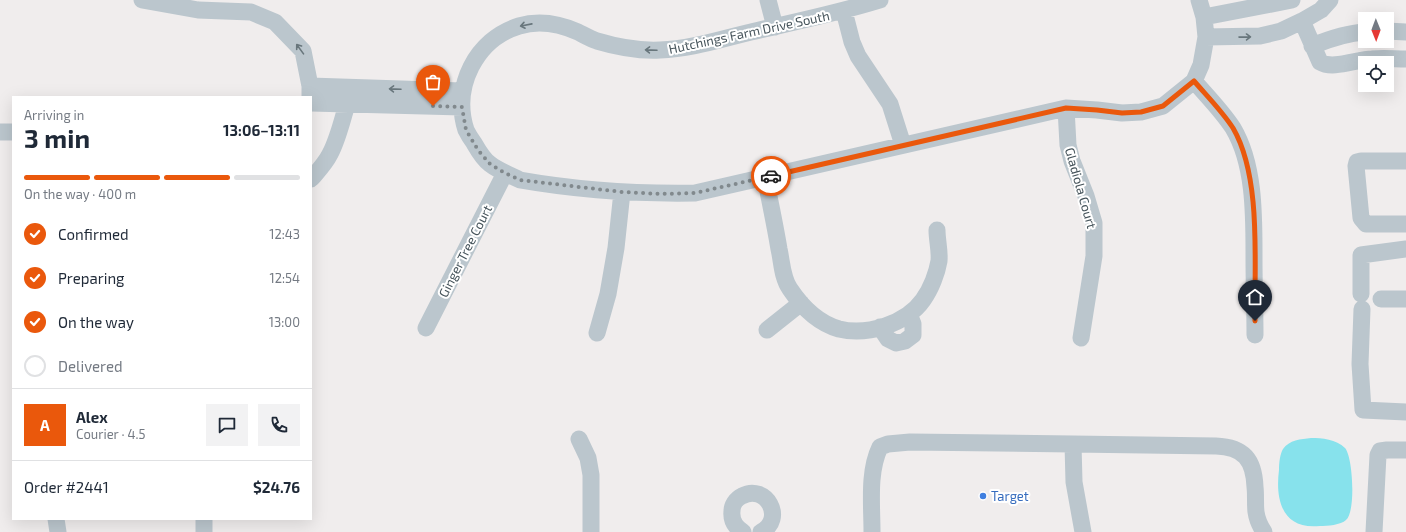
<!DOCTYPE html>
<html lang="en">
<head>
<meta charset="utf-8">
<style>
  body { margin:0; font-family:"Exo 2",sans-serif; background:#f2f2f3; color:#1f2937; height:100vh; display:flex; flex-direction:column; font-size:15px; white-space:nowrap }
  * { box-sizing:border-box; margin:0 }
  p { font-size:13px; color:#747a83 }
  .icon { flex:none; width:22px; height:22px; fill:none; stroke:currentColor; stroke-width:2; stroke-linecap:round; stroke-linejoin:round }
  .map { position:relative; flex:1; overflow:hidden }
  .details { position:absolute; left:12px; top:96px; width:300px; height:424px; display:flex; flex-direction:column; background:#fff; border-radius:0px; box-shadow:0 4px 16px #0002 }
  .details>* { flex:none }
  .needle { width:26px; rotate:179deg }
  .tools { position:absolute; left:1358px; top:12px; display:grid; gap:8px }
  .tools a { display:grid; place-items:center; width:36px; height:36px; border-radius:0px; background:#fff; box-shadow:0 4px 16px #0002; font-size:20px }
  .pin { position:absolute; display:grid; place-items:center; width:34px; height:34px; color:#fff; margin:-41px -17px; border-radius:50% 50% 50% 0; rotate:-45deg; box-shadow:0 0 4px #0007 }
  .pin .icon { rotate:45deg }
  .courier { position:absolute; display:grid; place-items:center; width:40px; height:40px; margin:-20px; border:3px solid #ea580c; border-radius:50%; background:#fff; color:#222; box-shadow:0 1px 5px #0007 }
  .summary em { font-style:normal; font-weight:700 }
  .summary div { display:flex; flex-direction:column-reverse }
  .summary { display:flex; align-items:center; justify-content:space-between; height:68px; padding:0 12px }
  h1 { font-size:26px; font-weight:700; line-height:30px }
  .bar { display:grid; grid-template-columns:repeat(4,1fr); gap:6px 4px; align-content:center; height:48px; padding:0 12px }
  .bar i { height:5px; border-radius:3px; background:#e0e1e3 }
  .bar .current { background:#ea580c }
  .bar p { grid-column:span 4 }
  .line { display:flex; align-items:center; gap:10px; padding:0 12px; border-top:1px solid #e0e1e3 }
  .line div { flex:1 }
  .round { display:grid; place-items:center; flex:none; width:42px; height:42px; border-radius:0px; background:#f2f2f3 }
  ol { padding:0 12px; list-style:none }
  li { display:flex; align-items:center; gap:12px; height:44px }
  li p { margin-inline-start:auto }
  li .icon { padding:4px; border-radius:50%; background:#ea580c; color:#fff; stroke-width:4 }
  li:last-child { color:#747a83 }
  li i { width:22px; height:22px; border:2px solid #e0e1e3; border-radius:50% }
  .map>svg:first-child { display:block }
  .water { fill:#87e2ec }
  .lines { fill:none; stroke-linecap:round; stroke-linejoin:round }
  .minor { stroke:#bbc6cd; stroke-width:17 }
  .oneway { stroke:#68767c }
  .done { stroke:#81898d; stroke-width:4; stroke-dasharray:0 7.2 }
  .route { stroke:#ea580c; stroke-width:5 }
  .shop-dot { fill:#3f7fe0; stroke:#fff; stroke-width:1.5 }
  .labels { text-anchor:middle; dominant-baseline:central; stroke-width:4; stroke-linejoin:round; paint-order:stroke }
  .street-label { font-size:13px; fill:#45535a; stroke:#fff }
  .shop-label { font-size:13px; fill:#366cbe; stroke:#fff; text-anchor:start }
</style>
</head>
<body>
<div class="map">
<svg width="1406" height="532" viewBox="0 0 1406 532">
  <rect width="100%" height="100%" fill="#f0eded"/>
  <!-- water -->
  <path class="water" d="M1311,438C1322,438 1336,439 1345,448C1353,457 1356,512 1346,520C1341,525 1327,526 1320,526C1283,530 1275,501 1279,470C1279,463 1280,454 1283,449C1289,440 1301,439 1311,438Z"/>
  <g class="lines">
    <!-- minor -->
    <path class="minor" d="M142,0L198,10L251,12L275,22L303,51L310,86V97
      M768,0L775,27
      M880,0C838,13 795,22 751,32C721,39 691,49 660,50C639,51 617,47 597,41C591,39 584,35 578,32C560,24 539,20 519,26C476,39 452,87 466,130C468,134 471,139 474,143C478,150 483,159 490,164C499,171 510,175 520,180C577,190 636,194 695,193L1066,108L1097,110L1122,113L1141,112L1163,106L1194,81L1201,65L1206,37L1204,17L1199,0
      M844,11L852,42L858,56L890,104L903,145
      M1204,17L1292,0
      M1302,21L1320,62C1333,70 1357,59 1372,59C1383,58 1395,59 1406,59
      M1387,31L1406,32
      M1206,37L1260,36L1281,31L1302,21L1321,10L1330,0
      M1312,46C1329,39 1347,33 1365,32
      M1194,81C1207,96 1222,111 1233,128C1255,165 1254,217 1254,259C1254,284 1255,310 1255,335
      M310,86L462,91
      M311,103L462,107
      M1066,108L1068,145L1072,161L1086,196L1094,223V256L1081,338
      M0,132H13
      M1406,161H1361L1357,162L1356,166L1361,218L1366,224H1406
      M765,177C770,201 775,225 779,249C782,262 782,278 790,289C802,307 818,323 839,329C867,336 906,324 923,300C931,289 937,273 939,261C940,251 937,240 937,230
      M311,179C318,171 325,164 330,154C338,139 342,121 347,104
      M1361,294V255L1406,249
      M1381,299H1406
      M1362,309L1360,364L1363,410L1406,412
      M880,327L888,339L896,343L905,341L913,335V324L909,314
      M426,328L505,173
      M767,330L801,303
      M597,333L608,294L616,248L622,192
      M579,439L588,458L591,475V532
      M56,519L58,532
      M204,519V532
      M743,532C735,527 731,520 732,511C732,505 736,499 742,496C766,483 786,519 761,532
      M872,532C872,504 868,472 880,447L888,444L910,442L1073,444
      M1083,532L1074,482L1073,444L1216,446C1244,447 1254,460 1255,487C1256,495 1255,504 1256,512C1257,519 1260,526 1264,532
      M1374,532L1378,455L1380,451L1387,450H1406"/>
  </g>
  <!-- one-way arrows -->
  <defs><path id="oneway-shaft" d="M-6 0H5M1.5-3L5.5 0L1.5 3" fill="none" stroke-width="1.6" stroke-linecap="round" stroke-linejoin="round"/></defs>
  <g class="oneway">
    <use href="#oneway-shaft" transform="translate(526 25) rotate(169)"/>
    <use href="#oneway-shaft" transform="translate(1245 37) rotate(-1)"/>
    <use href="#oneway-shaft" transform="translate(300 49) rotate(-126)"/>
    <use href="#oneway-shaft" transform="translate(651 50) rotate(-178)"/>
    <use href="#oneway-shaft" transform="translate(395 89) rotate(-178)"/>
  </g>
  <g class="lines">
    <!-- done -->
    <path class="done" d="M433,106L462,107L466,130L478,150L490,164L505,173L520,180L622,192L660,194L695,193L771,176"/>
    <!-- route -->
    <path class="route" d="M771,176L1066,108L1097,110L1122,113L1141,112L1163,106L1194,81C1207,96 1222,111 1233,128C1262,178 1254,264 1255,321"/>
  </g>
  <!-- markers -->
  <circle class="shop-dot" cx="983" cy="496" r="4"/>
  <g class="labels">
    <!-- street labels -->
    <g class="street-label">
      <text transform="translate(749 32) rotate(-12)">Hutchings Farm Drive South</text>
      <text transform="translate(1081 188) rotate(74)">Gladiola Court</text>
      <text transform="translate(465 251) rotate(-63)">Ginger Tree Court</text>
    </g>
    <!-- shop labels -->
    <g class="shop-label">
      <text x="991" y="496">Target</text>
    </g>
  </g>
</svg>
<div class="tools">
<a><svg class="needle" viewBox="-14 -14 28 28"><path d="M0-13l5 13h-10z" fill="#e53935"/><path d="M0 13l5-13h-10z" fill="#747a83"/></svg></a>
<a><svg class="icon" aria-label="locate" viewBox="0 0 24 24"><circle cx="12" cy="12" r="6"/><path d="M12 2v4M12 18v4M2 12h4M18 12h4"/></svg></a>
</div>
<div class="pin" style="left:433px;top:106px;background:#ea580c"><svg class="icon" aria-label="bag" viewBox="0 0 24 24"><path d="M5 8h14l-1 12H6zM9 8a3 3 0 0 1 6 0"/></svg></div>
<div class="pin" style="left:1255px;top:321px;background:#1f2937"><svg class="icon" aria-label="home" viewBox="0 0 24 24"><path d="M3 11l9-7 9 7M6 9v11h12V9"/></svg></div>
<div class="courier" style="left:771px;top:176px"><svg class="icon" aria-label="car" viewBox="0 0 24 24"><path d="M5 17H2v-5l4-1 3-4h7l3 4 3 1v5h-3M9 17h6M6 11h13"/><circle cx="7" cy="17" r="2"/><circle cx="17" cy="17" r="2"/></svg></div>
<section class="details">
<div class="summary"><div><h1>3 min</h1><p>Arriving in</p></div><em>13:06–13:11</em></div>
<div class="bar"><i class="current"></i><i class="current"></i><i class="current"></i><i></i><p>On the way · 400 m</p></div>
<ol>
<li><svg class="icon" aria-label="check" viewBox="0 0 24 24"><path d="M5 12l5 5 9-10"/></svg>Confirmed<p>12:43</p></li>
<li><svg class="icon" aria-label="check" viewBox="0 0 24 24"><path d="M5 12l5 5 9-10"/></svg>Preparing<p>12:54</p></li>
<li><svg class="icon" aria-label="check" viewBox="0 0 24 24"><path d="M5 12l5 5 9-10"/></svg>On the way<p>13:00</p></li>
<li><i></i>Delivered</li>
</ol>
<div class="line" style="height:72px"><b class="round" style="background:#ea580c;color:#fff">A</b><div><b>Alex</b><p>Courier · 4.5</p></div><a class="round"><svg class="icon" aria-label="chat" viewBox="0 0 24 24"><path d="M4 5h16v11H9l-5 4z"/></svg></a><a class="round"><svg class="icon" aria-label="phone" viewBox="0 0 24 24"><path d="M5 4h4l2 5-3 2q2 4 5 5l2-3 5 2v4C11 20 4 13 5 4z"/></svg></a></div>
<div class="line" style="height:52px"><div>Order #2441</div><b>$24.76</b></div>
</section>
</div>
</body>
</html>
